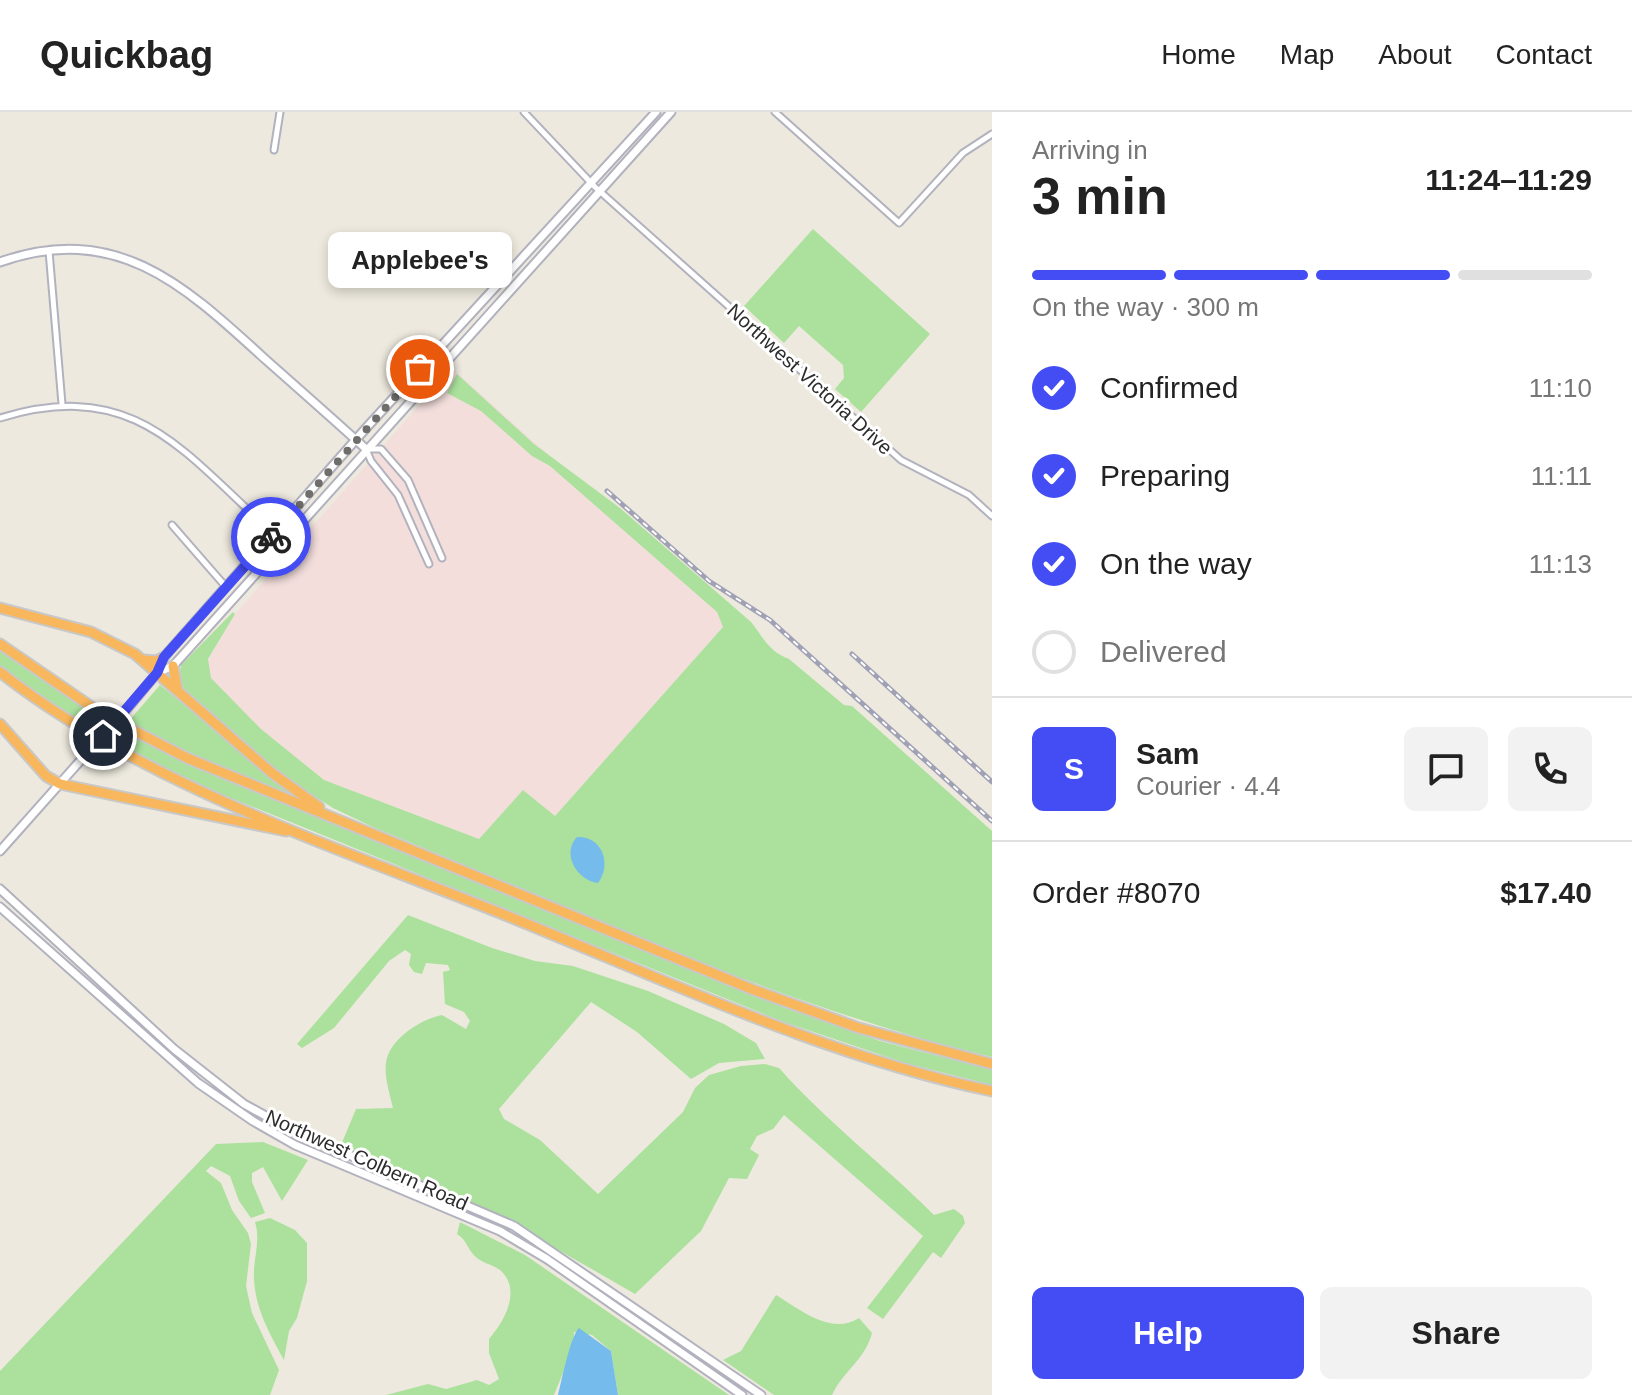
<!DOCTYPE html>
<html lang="en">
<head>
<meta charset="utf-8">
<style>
  body { margin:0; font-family:Arial,sans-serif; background:#f2f2f2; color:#222; height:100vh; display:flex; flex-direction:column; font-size:30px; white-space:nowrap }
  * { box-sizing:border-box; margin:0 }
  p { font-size:26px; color:#767676 }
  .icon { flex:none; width:44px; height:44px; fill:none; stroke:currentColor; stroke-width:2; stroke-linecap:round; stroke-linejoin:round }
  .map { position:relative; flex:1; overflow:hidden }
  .panel { display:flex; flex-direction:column; background:#fff; width:640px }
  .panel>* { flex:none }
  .pin { position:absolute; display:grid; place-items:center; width:68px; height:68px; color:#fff; margin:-34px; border:4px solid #fff; border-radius:50%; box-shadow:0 2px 8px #0007 }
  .courier { position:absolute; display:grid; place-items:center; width:80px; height:80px; margin:-40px; border:6px solid #444cf4; border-radius:50%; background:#fff; color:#222; box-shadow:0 2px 10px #0007 }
  .bubble { position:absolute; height:56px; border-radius:12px; background:#fff; box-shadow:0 4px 12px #0003; font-size:26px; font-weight:700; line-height:56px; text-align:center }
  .head em { font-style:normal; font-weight:700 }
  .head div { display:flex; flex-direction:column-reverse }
  .head { display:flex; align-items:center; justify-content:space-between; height:136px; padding:0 40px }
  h1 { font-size:52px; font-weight:700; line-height:60px }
  .bar { display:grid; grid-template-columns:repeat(4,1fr); gap:12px 8px; align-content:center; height:96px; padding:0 40px }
  .bar i { height:10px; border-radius:6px; background:#e0e0e0 }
  .bar .selected { background:#444cf4 }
  .bar p { grid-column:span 4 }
  .line { display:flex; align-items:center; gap:20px; padding:0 40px; border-top:2px solid #e0e0e0 }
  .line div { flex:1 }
  .round { display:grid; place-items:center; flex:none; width:84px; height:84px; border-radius:12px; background:#f2f2f2 }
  ol { padding:0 40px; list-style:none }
  li { display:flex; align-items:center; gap:24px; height:88px }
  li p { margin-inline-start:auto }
  li .icon { padding:8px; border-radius:50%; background:#444cf4; color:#fff; stroke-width:4 }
  li:last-child { color:#767676 }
  li i { width:44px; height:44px; border:4px solid #e0e0e0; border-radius:50% }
  .action { display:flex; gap:16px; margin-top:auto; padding:16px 40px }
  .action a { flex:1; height:92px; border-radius:12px; background:#444cf4; color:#fff; font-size:32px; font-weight:700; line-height:92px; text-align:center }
  .action a+a { background:#f2f2f2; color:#222 }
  header { display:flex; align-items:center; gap:48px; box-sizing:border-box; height:112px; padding:0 40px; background:#fff; border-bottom:2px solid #e0e0e0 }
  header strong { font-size:38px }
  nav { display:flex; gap:44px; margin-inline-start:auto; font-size:28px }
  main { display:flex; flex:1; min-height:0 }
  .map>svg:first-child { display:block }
  .medical { fill:#f3dedc }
  .green { fill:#abe19d }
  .water { fill:#75bbeb }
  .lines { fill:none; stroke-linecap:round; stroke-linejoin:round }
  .street-casing { stroke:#b2b2bf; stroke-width:9 }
  .secondary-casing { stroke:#b2b2bf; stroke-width:11 }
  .highway-casing { stroke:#c8c8c8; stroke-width:13 }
  .street { stroke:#fff; stroke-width:5 }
  .secondary { stroke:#fff; stroke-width:7 }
  .highway { stroke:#f9b75d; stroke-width:9 }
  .rail-casing { stroke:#a1a1b5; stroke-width:5 }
  .rail { stroke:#fff; stroke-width:2; stroke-dasharray:6; stroke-linecap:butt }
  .secondary-bridge-casing { stroke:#b2b2bf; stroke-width:11; stroke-linecap:butt }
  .secondary-bridge { stroke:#fff; stroke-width:7 }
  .done { stroke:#706e6a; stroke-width:8; stroke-dasharray:0 14.4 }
  .route { stroke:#444cf4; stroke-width:10 }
  .labels { text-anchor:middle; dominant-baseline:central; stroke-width:6; stroke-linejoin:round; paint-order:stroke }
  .street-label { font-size:20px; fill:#2c2c2c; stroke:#fff }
</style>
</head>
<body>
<header>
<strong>Quickbag</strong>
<nav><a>Home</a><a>Map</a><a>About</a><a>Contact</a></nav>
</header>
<main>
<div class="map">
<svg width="992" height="1283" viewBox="0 0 992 1283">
  <rect width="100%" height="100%" fill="#ede9de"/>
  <!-- medical -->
  <path class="medical" d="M452,256L730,507L554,705L523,678L479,727L324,668L261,617L211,566L208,548L235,502Z"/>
  <!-- green -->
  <path class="green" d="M813,117L930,222L861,300L835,277L844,266L843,253L799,214L784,231L744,194Z
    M457,262L534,332L620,396L751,510C763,525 769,540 789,547L844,593L852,594L992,719V945C779,894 577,798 375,716L333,696L290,669L185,578L179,567L181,553L233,500L235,502L208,547L211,566L261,617L324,668L479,727L523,678L555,704L723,515L717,500L550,354L532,344L481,299L447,281Z
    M0,536C70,591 147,631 227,669L793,899L880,929L992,958V973L905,951L784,910L221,682C143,647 69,607 0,555Z
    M160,573L298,686L203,647L128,610Z
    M408,803L492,836L535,849L573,854L648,879L724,912L756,931L765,947L719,951L691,967L637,920L591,890L499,997L504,1007L540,1028L598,1082L683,1000L695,976L709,963L741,954L765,952L779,956C827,1010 883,1052 934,1103L954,1097L963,1104L965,1111L941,1146L933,1140L883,1207L867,1196L923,1124L784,1003L773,1017L757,1024L750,1037L759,1043L747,1067L729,1066L701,1119L635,1182L496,1102L349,1040L341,1033L356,997L393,996C390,983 384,965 386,951C389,927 421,907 442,903L466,917L470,909L464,900L445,892L443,860L450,858L448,853L426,851L422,862L414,860L409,853L411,842L405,838L389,849L334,916L302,936L297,932Z
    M263,1030L308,1048L282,1089L263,1055L252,1061V1070L265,1101L251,1106L239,1089L230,1064L211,1054L206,1059L221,1071L232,1098L248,1121L251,1132L246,1174L252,1201L279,1258L270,1283H0V1259L216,1032Z
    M270,1106L295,1118L307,1131V1169L297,1206L289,1219L284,1248C270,1222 255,1197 254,1166C253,1147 261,1129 255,1110Z
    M460,1110L525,1143L729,1283H618L611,1239L592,1223L574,1220L573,1237L554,1283H386L428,1272L446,1277L477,1268L489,1273L499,1267L489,1241V1227C505,1209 522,1177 500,1158C493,1153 483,1151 477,1146C467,1138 468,1129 457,1122Z
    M776,1183C799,1197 832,1224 859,1206L872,1221C865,1248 843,1259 832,1283H774L723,1248L741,1239Z"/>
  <!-- water -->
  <path class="water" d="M577,725C603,724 612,753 598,771C577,768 561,742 577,725Z
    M579,1216L611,1239L618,1283H558C562,1268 570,1225 579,1216Z"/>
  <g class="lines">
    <defs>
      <path id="street" d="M524,0L595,75L901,348L969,383L992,404
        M775,0L899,111L963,41L992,22
        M274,38L280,0
        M49,139L62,292
        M0,306C135,265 182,339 273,421
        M172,413L226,475
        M429,452L398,383L371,349L366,337H381L408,368L442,446"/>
      <path id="secondary" d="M0,150C117,109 185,174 265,247C299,277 333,307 366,337
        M157,561L173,554L671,0
        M132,591L157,561L164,545L367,315L656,0
        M0,739L88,640
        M0,777L174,937L244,992L291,1018L514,1114L761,1283
        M0,795L198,971L253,1009L295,1033L500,1119L547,1147L742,1283"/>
      <path id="highway" d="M0,496L91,520L135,542L272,661L319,695
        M0,532L102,602L187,646L754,878L859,916L992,952
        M144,548L157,549L164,545
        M173,554L177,576
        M0,560C145,674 340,736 510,805C668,869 825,944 992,979
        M0,612L46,664L60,672L286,719"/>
    </defs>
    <!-- street casing -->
    <use href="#street" class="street-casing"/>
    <!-- secondary casing -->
    <use href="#secondary" class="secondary-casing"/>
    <!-- highway casing -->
    <use href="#highway" class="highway-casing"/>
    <!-- street -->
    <use href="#street" class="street"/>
    <!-- secondary -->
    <use href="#secondary" class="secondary"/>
    <!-- highway -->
    <use href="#highway" class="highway"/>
    <defs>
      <path id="rail" d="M607,379L709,469L770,508L992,709
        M852,542L992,670"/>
    </defs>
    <!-- rail casing -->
    <use href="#rail" class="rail-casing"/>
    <!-- rail -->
    <use href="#rail" class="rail"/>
    <defs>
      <path id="secondary-bridge" d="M88,640L132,591"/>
    </defs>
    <!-- secondary-bridge casing -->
    <use href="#secondary-bridge" class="secondary-bridge-casing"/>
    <!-- secondary-bridge -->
    <use href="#secondary-bridge" class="secondary-bridge"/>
  </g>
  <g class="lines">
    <!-- done -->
    <path class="done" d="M271,425L420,257"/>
    <!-- route -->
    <path class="route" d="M103,624L157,561L164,545L271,425"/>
  </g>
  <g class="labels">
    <!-- street labels -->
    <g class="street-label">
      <text transform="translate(810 267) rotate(42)">Northwest Victoria Drive</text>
      <text transform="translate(367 1048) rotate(24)">Northwest Colbern Road</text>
    </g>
  </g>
</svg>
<div class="pin" style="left:420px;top:257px;background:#ea580c"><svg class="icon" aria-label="bag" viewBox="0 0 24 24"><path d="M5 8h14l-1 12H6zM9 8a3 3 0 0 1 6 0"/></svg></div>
<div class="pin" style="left:103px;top:624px;background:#1f2937"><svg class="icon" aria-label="home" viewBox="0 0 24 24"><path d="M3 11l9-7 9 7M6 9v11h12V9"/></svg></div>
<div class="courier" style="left:271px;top:425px"><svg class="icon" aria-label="bike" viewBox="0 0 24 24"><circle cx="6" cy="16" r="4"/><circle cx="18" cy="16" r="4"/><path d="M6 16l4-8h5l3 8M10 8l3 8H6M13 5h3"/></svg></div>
<div class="bubble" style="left:328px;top:120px;width:184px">Applebee's</div>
</div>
<section class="panel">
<div class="head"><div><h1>3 min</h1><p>Arriving in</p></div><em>11:24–11:29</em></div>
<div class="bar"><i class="selected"></i><i class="selected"></i><i class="selected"></i><i></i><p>On the way · 300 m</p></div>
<ol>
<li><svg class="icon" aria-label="check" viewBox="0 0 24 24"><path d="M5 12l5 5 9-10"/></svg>Confirmed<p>11:10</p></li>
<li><svg class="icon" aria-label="check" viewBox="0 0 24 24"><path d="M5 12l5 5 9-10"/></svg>Preparing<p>11:11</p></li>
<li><svg class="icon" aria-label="check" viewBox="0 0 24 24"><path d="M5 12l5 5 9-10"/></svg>On the way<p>11:13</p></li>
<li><i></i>Delivered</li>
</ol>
<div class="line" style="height:144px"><b class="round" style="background:#444cf4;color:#fff">S</b><div><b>Sam</b><p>Courier · 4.4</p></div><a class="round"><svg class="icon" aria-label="chat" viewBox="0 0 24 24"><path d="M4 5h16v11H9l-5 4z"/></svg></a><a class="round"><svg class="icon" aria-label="phone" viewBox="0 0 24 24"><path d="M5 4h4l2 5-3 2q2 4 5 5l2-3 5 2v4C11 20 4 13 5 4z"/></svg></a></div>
<div class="line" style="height:104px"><div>Order #8070</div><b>$17.40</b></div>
<div class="action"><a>Help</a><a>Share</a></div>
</section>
</main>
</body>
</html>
